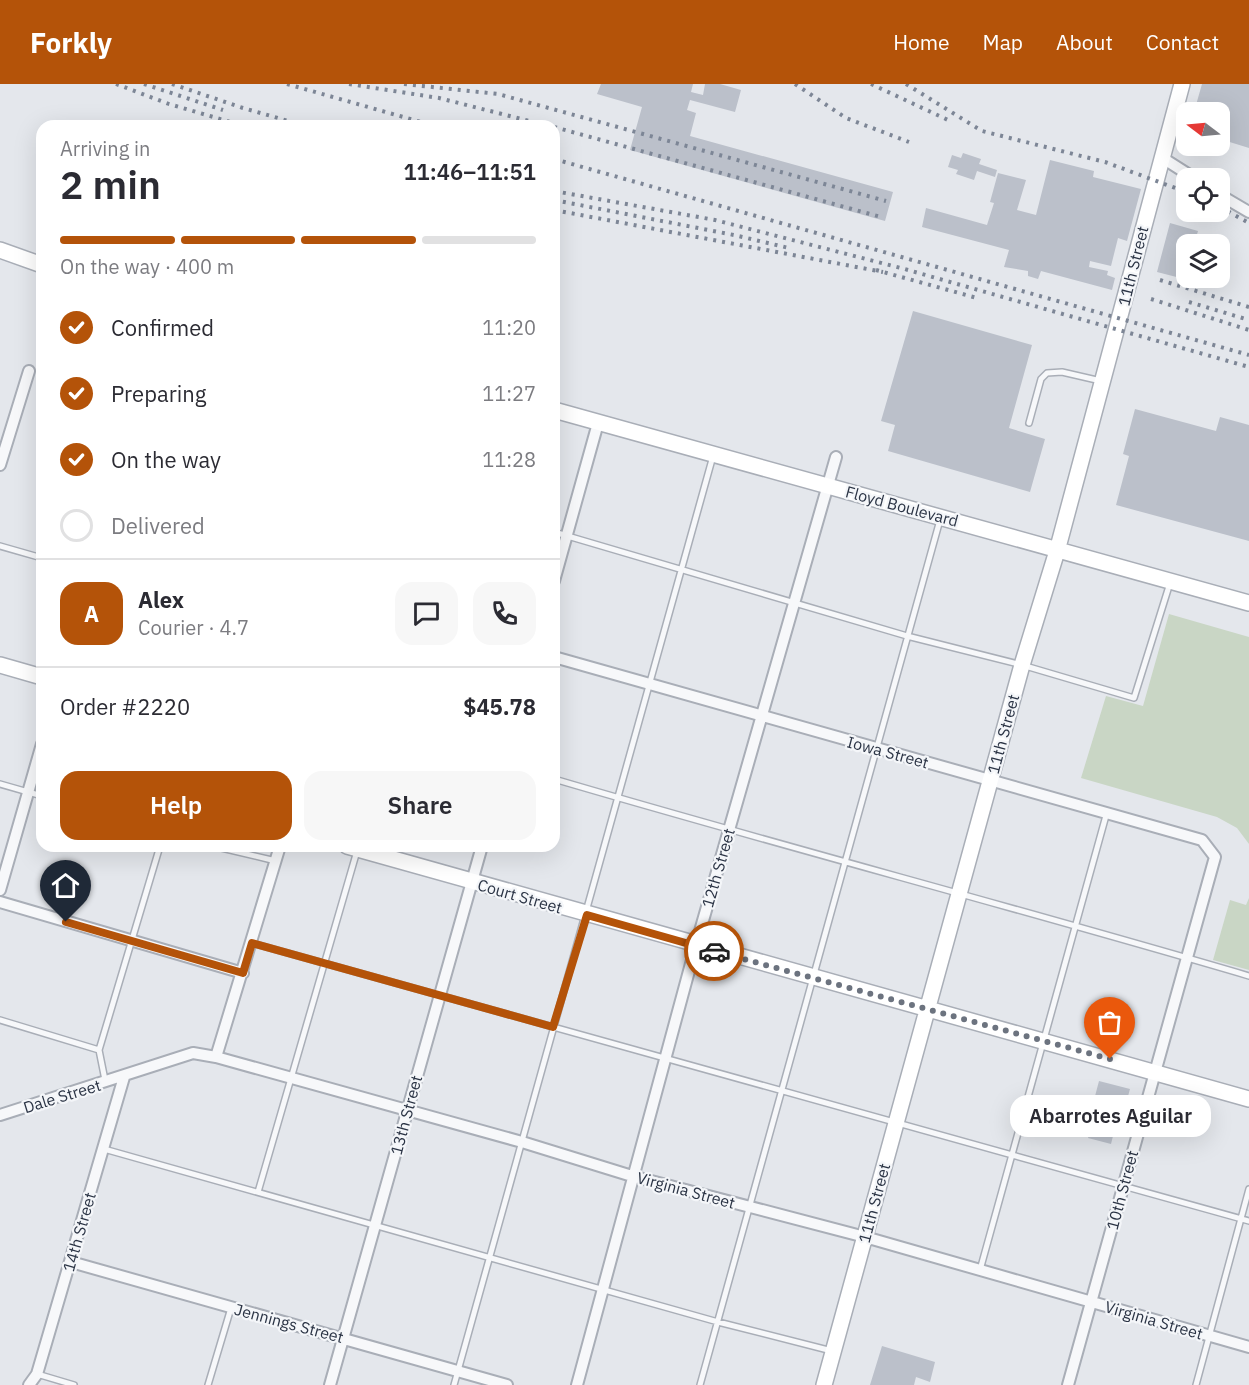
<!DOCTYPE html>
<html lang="en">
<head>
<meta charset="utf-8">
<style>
  body { margin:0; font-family:"IBM Plex Sans",sans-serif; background:#f7f7f7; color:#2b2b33; height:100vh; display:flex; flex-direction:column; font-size:22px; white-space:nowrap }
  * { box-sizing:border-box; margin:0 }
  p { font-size:20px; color:#7c7c81 }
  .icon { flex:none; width:33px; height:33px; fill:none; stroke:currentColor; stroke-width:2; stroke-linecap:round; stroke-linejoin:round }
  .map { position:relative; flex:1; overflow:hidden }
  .details { position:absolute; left:36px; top:36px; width:524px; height:732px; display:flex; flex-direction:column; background:#fff; border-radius:18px; box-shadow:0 6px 24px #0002 }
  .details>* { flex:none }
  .needle { width:39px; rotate:286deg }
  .fabs { position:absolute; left:1176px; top:18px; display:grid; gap:12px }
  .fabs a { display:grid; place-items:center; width:54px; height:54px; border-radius:12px; background:#fff; box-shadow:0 6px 24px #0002; font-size:30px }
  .pin { position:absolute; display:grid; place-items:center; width:51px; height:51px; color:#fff; margin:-62px -26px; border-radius:50% 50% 50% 0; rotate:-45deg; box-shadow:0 0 6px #0007 }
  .pin .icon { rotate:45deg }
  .courier { position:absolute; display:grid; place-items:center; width:60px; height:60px; margin:-30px; border:4px solid #b45309; border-radius:50%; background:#fff; color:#222; box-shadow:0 2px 8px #0007 }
  .bubble { position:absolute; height:42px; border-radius:18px; background:#fff; box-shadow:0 6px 24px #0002; font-size:20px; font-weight:600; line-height:42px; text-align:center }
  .head em { font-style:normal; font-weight:600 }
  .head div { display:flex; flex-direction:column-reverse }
  .head { display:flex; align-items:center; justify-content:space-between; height:102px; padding:0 24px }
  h1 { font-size:39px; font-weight:600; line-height:45px }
  .bar { display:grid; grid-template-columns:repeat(4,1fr); gap:9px 6px; align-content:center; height:72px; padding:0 24px }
  .bar i { height:8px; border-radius:4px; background:#e1e1e2 }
  .bar .active { background:#b45309 }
  .bar p { grid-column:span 4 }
  .line { display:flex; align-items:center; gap:15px; padding:0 24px; border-top:2px solid #e1e1e2 }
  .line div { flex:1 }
  .round { display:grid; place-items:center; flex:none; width:63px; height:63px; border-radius:18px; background:#f7f7f7 }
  ol { padding:0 24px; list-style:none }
  li { display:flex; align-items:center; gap:18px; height:66px }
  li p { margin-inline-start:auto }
  li .icon { padding:6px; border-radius:50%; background:#b45309; color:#fff; stroke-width:4 }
  li:last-child { color:#7c7c81 }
  li i { width:33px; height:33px; border:3px solid #e1e1e2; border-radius:50% }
  .cta { display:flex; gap:12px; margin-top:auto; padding:12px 24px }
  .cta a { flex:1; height:69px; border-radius:18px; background:#b45309; color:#fff; font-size:24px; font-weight:600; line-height:69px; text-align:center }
  .cta a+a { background:#f7f7f7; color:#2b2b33 }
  header { display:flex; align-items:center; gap:36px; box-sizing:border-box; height:84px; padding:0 30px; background:#b45309; color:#fff }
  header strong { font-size:28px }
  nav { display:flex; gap:33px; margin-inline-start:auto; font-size:21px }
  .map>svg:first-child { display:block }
  .green { fill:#c9d6c5 }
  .building { fill:#bbc0ca }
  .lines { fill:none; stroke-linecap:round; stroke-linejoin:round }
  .lane-casing { stroke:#a9aeb7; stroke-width:8 }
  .street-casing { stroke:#a9aeb7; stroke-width:14 }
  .secondary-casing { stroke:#a9aeb7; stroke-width:18 }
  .lane { stroke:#f7f8fa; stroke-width:5 }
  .street { stroke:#f7f8fa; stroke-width:10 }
  .secondary { stroke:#fff; stroke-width:15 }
  .rail { stroke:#7d8696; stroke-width:4; stroke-dasharray:3 6; stroke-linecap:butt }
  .done { stroke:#6c737f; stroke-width:6; stroke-dasharray:0 10.8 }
  .route { stroke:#b45309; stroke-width:8 }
  .labels { text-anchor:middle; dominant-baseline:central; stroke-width:4.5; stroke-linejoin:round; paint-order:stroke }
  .street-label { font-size:16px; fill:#2b3445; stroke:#f4f6f9 }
</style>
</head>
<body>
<header>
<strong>Forkly</strong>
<nav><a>Home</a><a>Map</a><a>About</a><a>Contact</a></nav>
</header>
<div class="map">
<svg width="1249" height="1301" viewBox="0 0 1249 1301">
  <rect width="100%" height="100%" fill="#e4e7ec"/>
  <!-- green -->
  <path class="green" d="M1169,530L1249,553V760L1237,744L1217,733L1081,694L1106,612L1143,622Z
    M1249,814V886L1213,876L1230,816L1246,821Z"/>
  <!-- building -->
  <path class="building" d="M601,0H693L691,8L703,11L705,0H720L741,6L735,28L690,16L687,26L696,29L690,52L893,108L885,137L630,66L642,23L597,10Z
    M1202,0H1249V64L1220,55V28H1194Z
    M963,69L981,75L979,80L997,86L995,93L977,87L974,96L956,90L958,86L948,83L952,71L961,74Z
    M1050,76L1094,87L1093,93L1141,105L1127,157L1118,154L1111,182L1090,177L1089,183L1108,187L1107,191L1115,194L1112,206L1041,187L1038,195L1028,192V187L1004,183L1009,166L922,143L926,124L987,141L994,119L990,118L998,89L1026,96L1017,126L1036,131Z
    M1170,139L1198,147L1194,160H1186V194H1197L1196,198L1157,188Z
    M913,227L1032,261L1009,344L1045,355L1030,408L888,367L895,341L881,337Z
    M1135,325L1216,347L1220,333L1249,341V457L1116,421L1129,372L1123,370Z
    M1099,997L1130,1005L1119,1045L1115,1044L1111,1060L1088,1054L1089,1051L1085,1050Z
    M882,1262L935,1278L930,1298L916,1293L914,1301H870Z"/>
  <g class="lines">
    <defs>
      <path id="lane" d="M1029,339L1041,295L1047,289L1062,288L1101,297
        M554,448L907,552L1022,581L1134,614L1170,499
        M0,462L42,474
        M554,695C785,763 1018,824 1249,892
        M0,700L42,712
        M213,762L276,777
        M252,859L1249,1137
        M0,936L99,966
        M105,996L99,966L160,762
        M104,1065L718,1238L832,1267
        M258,1108L357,767
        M980,1186L1107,728
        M37,1290L74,1301
        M208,1301L231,1224
        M454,1301L713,372
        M700,1301L940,436
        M1196,1301L1249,1105"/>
      <path id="street" d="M1161,73L1194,94
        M1220,111L1249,128
        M0,381L29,287
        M554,497L598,339
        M554,573L1202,756L1215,773L1068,1301
        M0,806L42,660
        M0,818L243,889
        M216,973L280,762
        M0,1031L193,969L216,973L522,1058L632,1092L865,1153L1249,1263
        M71,1178L507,1301
        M29,1301L37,1290L124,993
        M330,1301L482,762
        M577,1301L696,861L836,373"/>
      <path id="secondary" d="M0,166L42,181
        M554,326C785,390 1017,454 1249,519
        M0,581L42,593
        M347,762L1249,1015
        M824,1301L1022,581L1057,467L1182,0"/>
    </defs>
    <!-- lane casing -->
    <use href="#lane" class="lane-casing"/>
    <!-- street casing -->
    <use href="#street" class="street-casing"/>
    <!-- secondary casing -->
    <use href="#secondary" class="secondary-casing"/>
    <!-- lane -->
    <use href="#lane" class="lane"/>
    <!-- street -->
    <use href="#street" class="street"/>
    <!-- secondary -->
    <use href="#secondary" class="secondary"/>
    <!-- rail -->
    <path class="rail" d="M116,0L169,20L244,42
      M144,0L223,26
      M172,0L243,24L306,42
      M287,0L435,42
      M349,0L439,14L549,42
      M404,0L498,10L886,117
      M795,0L846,34L909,58
      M871,0L948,36
      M906,0L982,47L1105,78L1186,108
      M554,43L881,133
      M554,75L1249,271
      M554,107L715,136L901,184L1249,283
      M554,116L734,151L789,164
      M1220,123L1249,139
      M554,126L883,188
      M876,186L977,214
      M1160,196L1249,223
      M1151,215L1249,246
      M1189,218L1249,236"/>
  </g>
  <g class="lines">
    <!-- done -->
    <path class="done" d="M714,867L1110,975"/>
    <!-- route -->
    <path class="route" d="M66,838L243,889L252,859L553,943L587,831L714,867"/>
  </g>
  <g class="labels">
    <!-- street labels -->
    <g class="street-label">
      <text transform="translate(1133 182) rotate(-76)">11th Street</text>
      <text transform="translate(902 422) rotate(15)">Floyd Boulevard</text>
      <text transform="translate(1003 650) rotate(-75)">11th Street</text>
      <text transform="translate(888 668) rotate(15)">Iowa Street</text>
      <text transform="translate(718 784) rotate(-74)">12th Street</text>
      <text transform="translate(520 812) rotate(16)">Court Street</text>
      <text transform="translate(62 1012) rotate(-17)">Dale Street</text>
      <text transform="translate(406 1031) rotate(-75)">13th Street</text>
      <text transform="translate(686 1106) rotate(15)">Virginia Street</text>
      <text transform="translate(1122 1106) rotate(-75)">10th Street</text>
      <text transform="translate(874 1119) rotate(-75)">11th Street</text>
      <text transform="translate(79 1148) rotate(-74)">14th Street</text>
      <text transform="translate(1154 1236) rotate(16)">Virginia Street</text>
      <text transform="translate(289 1239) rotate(15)">Jennings Street</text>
    </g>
  </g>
</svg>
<div class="fabs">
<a><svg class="needle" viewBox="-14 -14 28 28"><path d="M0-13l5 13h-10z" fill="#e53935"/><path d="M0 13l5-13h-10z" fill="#7c7c81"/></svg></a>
<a><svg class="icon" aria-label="locate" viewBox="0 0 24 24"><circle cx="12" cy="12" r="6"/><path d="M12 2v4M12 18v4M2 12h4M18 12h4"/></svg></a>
<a><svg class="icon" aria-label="layers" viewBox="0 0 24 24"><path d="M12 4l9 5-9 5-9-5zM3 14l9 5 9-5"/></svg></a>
</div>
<div class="pin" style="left:1110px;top:975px;background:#ea580c"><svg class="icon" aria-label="bag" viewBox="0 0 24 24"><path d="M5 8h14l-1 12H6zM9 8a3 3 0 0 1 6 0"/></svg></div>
<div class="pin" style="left:66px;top:838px;background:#1f2937"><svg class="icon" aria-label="home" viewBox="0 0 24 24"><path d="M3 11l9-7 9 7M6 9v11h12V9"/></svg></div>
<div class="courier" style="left:714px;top:867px"><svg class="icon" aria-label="car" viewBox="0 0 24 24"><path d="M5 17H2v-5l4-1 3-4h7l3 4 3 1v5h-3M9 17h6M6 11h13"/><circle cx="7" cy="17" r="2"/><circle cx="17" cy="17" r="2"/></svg></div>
<div class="bubble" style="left:1010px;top:1011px;width:201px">Abarrotes Aguilar</div>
<section class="details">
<div class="head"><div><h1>2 min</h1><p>Arriving in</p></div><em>11:46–11:51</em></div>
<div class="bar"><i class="active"></i><i class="active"></i><i class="active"></i><i></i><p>On the way · 400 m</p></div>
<ol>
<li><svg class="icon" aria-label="check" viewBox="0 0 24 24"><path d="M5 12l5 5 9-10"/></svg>Confirmed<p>11:20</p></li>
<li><svg class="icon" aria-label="check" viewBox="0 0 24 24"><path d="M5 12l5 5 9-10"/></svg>Preparing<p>11:27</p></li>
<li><svg class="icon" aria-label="check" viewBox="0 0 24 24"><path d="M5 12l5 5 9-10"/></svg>On the way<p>11:28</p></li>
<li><i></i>Delivered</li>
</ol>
<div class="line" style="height:108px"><b class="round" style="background:#b45309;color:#fff">A</b><div><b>Alex</b><p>Courier · 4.7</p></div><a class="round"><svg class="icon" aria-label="chat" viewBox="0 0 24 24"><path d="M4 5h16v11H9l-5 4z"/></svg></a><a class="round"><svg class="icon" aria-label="phone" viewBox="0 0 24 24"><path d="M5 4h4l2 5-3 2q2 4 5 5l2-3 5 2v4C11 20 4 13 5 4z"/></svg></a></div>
<div class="line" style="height:78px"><div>Order #2220</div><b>$45.78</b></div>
<div class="cta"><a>Help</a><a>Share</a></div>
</section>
</div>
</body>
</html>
